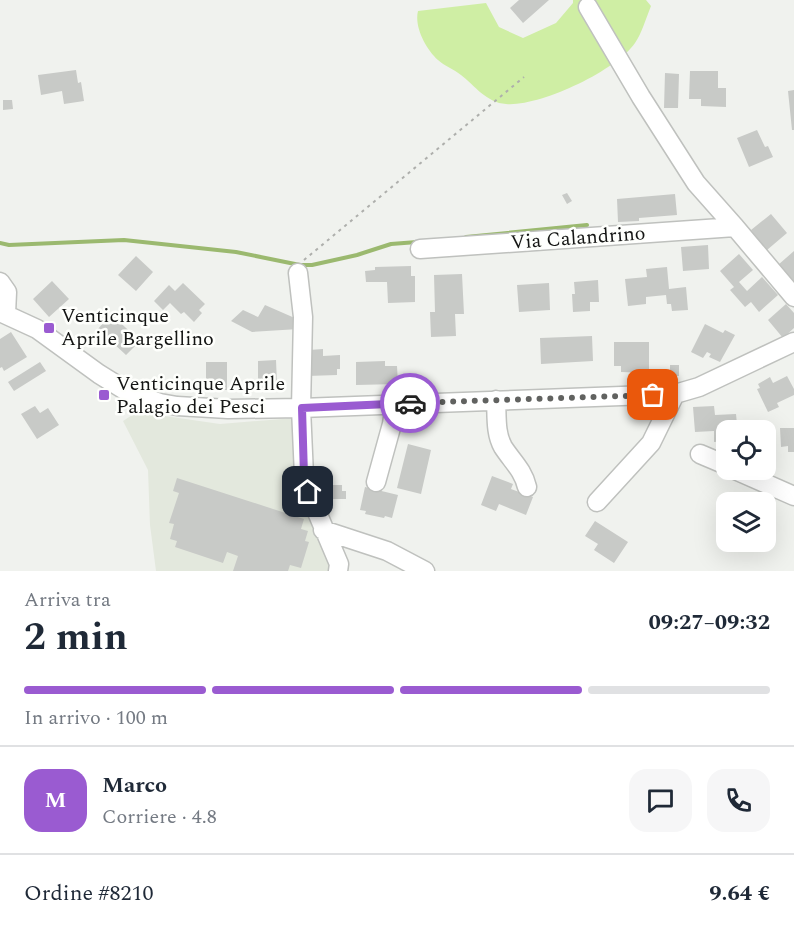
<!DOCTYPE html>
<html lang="it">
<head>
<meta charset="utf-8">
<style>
  body { margin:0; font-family:Spectral,serif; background:#f6f6f7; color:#1f2937; height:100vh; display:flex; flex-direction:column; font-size:22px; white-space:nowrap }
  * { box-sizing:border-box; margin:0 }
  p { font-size:20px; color:#747a83 }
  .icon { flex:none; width:33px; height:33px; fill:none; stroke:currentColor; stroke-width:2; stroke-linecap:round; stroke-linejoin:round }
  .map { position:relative; height:571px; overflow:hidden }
  .details { display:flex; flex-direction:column; background:#fff; flex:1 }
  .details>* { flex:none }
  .tools { position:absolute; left:716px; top:420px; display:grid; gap:12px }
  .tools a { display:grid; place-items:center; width:60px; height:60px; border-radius:12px; background:#fff; box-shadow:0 6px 24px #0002; font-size:30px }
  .pin { position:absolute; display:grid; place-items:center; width:51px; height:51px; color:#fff; margin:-26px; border-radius:12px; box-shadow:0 3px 9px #0006 }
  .courier { position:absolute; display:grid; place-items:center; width:60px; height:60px; margin:-30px; border:4px solid #9a5bd1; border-radius:50%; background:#fff; color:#222; box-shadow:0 2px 8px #0007 }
  .headline em { font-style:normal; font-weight:700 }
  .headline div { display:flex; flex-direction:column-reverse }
  .headline { display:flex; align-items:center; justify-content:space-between; height:102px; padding:0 24px }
  h1 { font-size:39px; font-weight:700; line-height:45px }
  .bar { display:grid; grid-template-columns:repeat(4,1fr); gap:9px 6px; align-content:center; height:72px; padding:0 24px }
  .bar i { height:8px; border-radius:4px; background:#e0e1e3 }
  .bar .active { background:#9a5bd1 }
  .bar p { grid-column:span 4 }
  .line { display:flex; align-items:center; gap:15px; padding:0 24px; border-top:2px solid #e0e1e3 }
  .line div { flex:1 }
  .round { display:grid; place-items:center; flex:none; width:63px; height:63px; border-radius:18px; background:#f6f6f7 }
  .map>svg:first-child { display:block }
  .built { fill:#e3e8dd }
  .green { fill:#cfeea4 }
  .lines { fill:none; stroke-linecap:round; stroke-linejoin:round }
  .stream { stroke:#9bb96f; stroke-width:4 }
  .building { fill:#c8cac7 }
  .minor-casing { stroke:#bfc1be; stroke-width:21 }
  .path { stroke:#aeafac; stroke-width:2; stroke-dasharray:3 4.5; stroke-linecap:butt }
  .minor { stroke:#fff; stroke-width:18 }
  .done { stroke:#616260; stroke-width:6; stroke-dasharray:0 10.8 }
  .route { stroke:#9a5bd1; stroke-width:8 }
  .poi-dot { fill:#9a5bd1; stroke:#fefffc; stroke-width:2 }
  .labels { text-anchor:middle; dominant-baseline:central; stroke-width:5; stroke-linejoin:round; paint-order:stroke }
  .street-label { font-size:20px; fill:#141514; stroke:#fefffc }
  .poi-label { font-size:20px; fill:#141514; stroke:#fefffc; text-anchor:start }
</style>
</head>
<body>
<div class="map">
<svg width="794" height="571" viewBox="0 0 794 571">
  <rect width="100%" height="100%" fill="#f0f2ee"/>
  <!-- built -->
  <path class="built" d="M137,412L220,424L295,418L294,474L303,503L328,550L332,571H156L150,525L148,470L123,421Z"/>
  <!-- green -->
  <path class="green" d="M573,0H646L651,6C646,18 642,33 635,43C616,71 539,107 506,104C487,103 474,85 461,75C454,69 444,66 438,60C426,49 414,27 418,11L486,3L499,27L523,38L556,23L573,3Z"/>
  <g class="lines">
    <!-- stream -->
    <path class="stream" d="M466,237L587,225
      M0,243L9,245L124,240L236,252L300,265H312L357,255L391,244L417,242"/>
  </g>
  <!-- building -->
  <path class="building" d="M519,0H549L523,23L510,8Z
    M76,70L78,83L81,82L84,101L64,104L62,91L41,95L38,75Z
    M690,71H718V88H726V107L701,106V99H689Z
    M665,73L679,74L678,108H664Z
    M794,90V130H792L788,91Z
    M3,100H12L13,109L3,110Z
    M757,130L765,147L768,146L773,157L749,167L737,138Z
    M567,193L572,201L567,204L562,195Z
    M675,194L677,215L639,218V221L618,222L617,199Z
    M771,214L787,233L767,250L751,230Z
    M708,245L709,269L683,271L681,247Z
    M794,251V283L778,265Z
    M739,254L753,270L739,282L747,291L762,277L778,295L759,312L751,302L745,307L730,290L734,287L720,271Z
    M136,256L153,272L136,291L118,275Z
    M411,266V276H415V302L388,303L387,282H366L365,271L375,270V267Z
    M667,267L669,289L686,287L688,310L672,311L671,304H667L666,295L646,297V304L628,306L625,279L647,277L646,269Z
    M462,274L464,314H455L456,336L431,337L430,312H435L434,275Z
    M598,280L599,302H590V311L573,312L572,294H575L574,282Z
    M52,281L69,299L49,317L33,299Z
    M183,283L205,304L199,310L202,313L194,322L184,312L181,314L170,303L163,310L154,301L169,285L175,291Z
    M549,283L550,310L519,312L517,285Z
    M786,304L794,313V328L783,338L768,320Z
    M265,305L297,319L299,329L252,332L231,321L243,310L258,317Z
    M111,314L140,341L126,355L98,329Z
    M705,324L723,333L725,330L735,335L720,362L709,357L711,354L707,352L703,358L691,352Z
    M11,332L27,357L4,371L2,367L0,368V339Z
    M592,336L593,361L541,364L540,338Z
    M614,342H649V373L621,372V366H614Z
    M323,349V356L340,355V369H337V375L307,376L309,350Z
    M276,360L277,384H258V361Z
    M385,361V366H397L398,384L356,385V362Z
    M40,362L46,371L14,391L8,382Z
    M206,362H227V390H206Z
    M670,365H679V376H670Z
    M787,376L794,389V395L777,403L779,407L768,412L757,389L760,388L758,384L770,377L773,383Z
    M35,406L40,413L48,408L59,425L37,439L21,414Z
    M714,406L715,415L736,414L737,424L756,423L757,430H726V441L714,442V431L695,432L693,407Z
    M780,428H794V452H788V446L781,447Z
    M408,444L431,450L421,494L397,488Z
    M492,476L513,484L511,489L533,497L526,515L499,504L496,511L481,505Z
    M177,478L304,519L301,529L308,531L305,541L309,542L301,568L290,565L288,571H233L238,556L227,552L223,563L175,547L177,541L170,539L174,524L169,523L179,493L173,491Z
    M333,485H342V491H346V499H331Z
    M365,487L398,495L392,518L385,516L384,518L365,514L366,511L360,510Z
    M595,521L628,542L614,563L594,550L598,544L585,536Z"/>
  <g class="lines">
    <defs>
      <path id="minor" d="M588,7L641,97L696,183L735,227
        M420,249L735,227L794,297
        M298,273L303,317L301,408L304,476L308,491L339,564L338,571
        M0,282L7,292L6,314
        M0,312L37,329L99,374L128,392L160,403L177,406L228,409L301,408L675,394L699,387L794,342
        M496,400C497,415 495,433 503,447C512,461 523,470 527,487
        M700,454L726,465
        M735,470L794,496
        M376,482L392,424L395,404
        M597,502L651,443L675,394
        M323,530L387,551L425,571"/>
    </defs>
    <!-- minor casing -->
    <use href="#minor" class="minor-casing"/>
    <!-- path -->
    <path class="path" d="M304,260L524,77"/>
    <!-- minor -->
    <use href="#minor" class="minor"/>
  </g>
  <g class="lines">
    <!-- done -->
    <path class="done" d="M410,403L653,395"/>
    <!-- route -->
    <path class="route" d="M308,492L304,476L302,408L410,403"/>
  </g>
  <!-- markers -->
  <g class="poi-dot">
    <rect x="43" y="322" width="12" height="12" rx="3"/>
    <rect x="98" y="389" width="12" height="12" rx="3"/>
  </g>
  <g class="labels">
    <!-- street labels -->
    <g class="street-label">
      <text transform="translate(578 238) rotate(-4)">Via Calandrino</text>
    </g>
    <!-- poi labels -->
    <g class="poi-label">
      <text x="61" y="316">Venticinque<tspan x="61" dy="23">Aprile Bargellino</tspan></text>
      <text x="116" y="384">Venticinque Aprile<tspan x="116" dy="23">Palagio dei Pesci</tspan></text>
    </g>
  </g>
</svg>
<div class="tools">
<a><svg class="icon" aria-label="locate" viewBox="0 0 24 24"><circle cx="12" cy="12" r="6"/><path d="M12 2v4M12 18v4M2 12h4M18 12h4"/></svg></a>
<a><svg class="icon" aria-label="layers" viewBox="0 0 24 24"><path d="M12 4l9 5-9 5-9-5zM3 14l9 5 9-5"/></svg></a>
</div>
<div class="pin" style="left:653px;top:395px;background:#ea580c"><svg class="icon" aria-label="bag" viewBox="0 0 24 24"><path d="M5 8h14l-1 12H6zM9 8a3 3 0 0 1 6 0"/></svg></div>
<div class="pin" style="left:308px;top:492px;background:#1f2937"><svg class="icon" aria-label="home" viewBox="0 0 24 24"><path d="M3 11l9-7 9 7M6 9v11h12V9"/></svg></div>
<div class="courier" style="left:410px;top:403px"><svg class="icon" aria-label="car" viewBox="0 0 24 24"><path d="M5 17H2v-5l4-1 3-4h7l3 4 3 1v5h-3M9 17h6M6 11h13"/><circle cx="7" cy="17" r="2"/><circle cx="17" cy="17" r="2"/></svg></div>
</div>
<section class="details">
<div class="headline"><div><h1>2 min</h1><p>Arriva tra</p></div><em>09:27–09:32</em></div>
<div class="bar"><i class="active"></i><i class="active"></i><i class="active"></i><i></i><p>In arrivo · 100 m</p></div>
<div class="line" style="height:108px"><b class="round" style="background:#9a5bd1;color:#fff">M</b><div><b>Marco</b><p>Corriere · 4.8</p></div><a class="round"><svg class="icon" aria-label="chat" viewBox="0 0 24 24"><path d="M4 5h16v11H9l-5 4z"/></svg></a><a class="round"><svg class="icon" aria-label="phone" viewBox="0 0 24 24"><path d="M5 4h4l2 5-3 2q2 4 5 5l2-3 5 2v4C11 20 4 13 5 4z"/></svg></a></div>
<div class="line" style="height:78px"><div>Ordine #8210</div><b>9.64 €</b></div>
</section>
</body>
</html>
